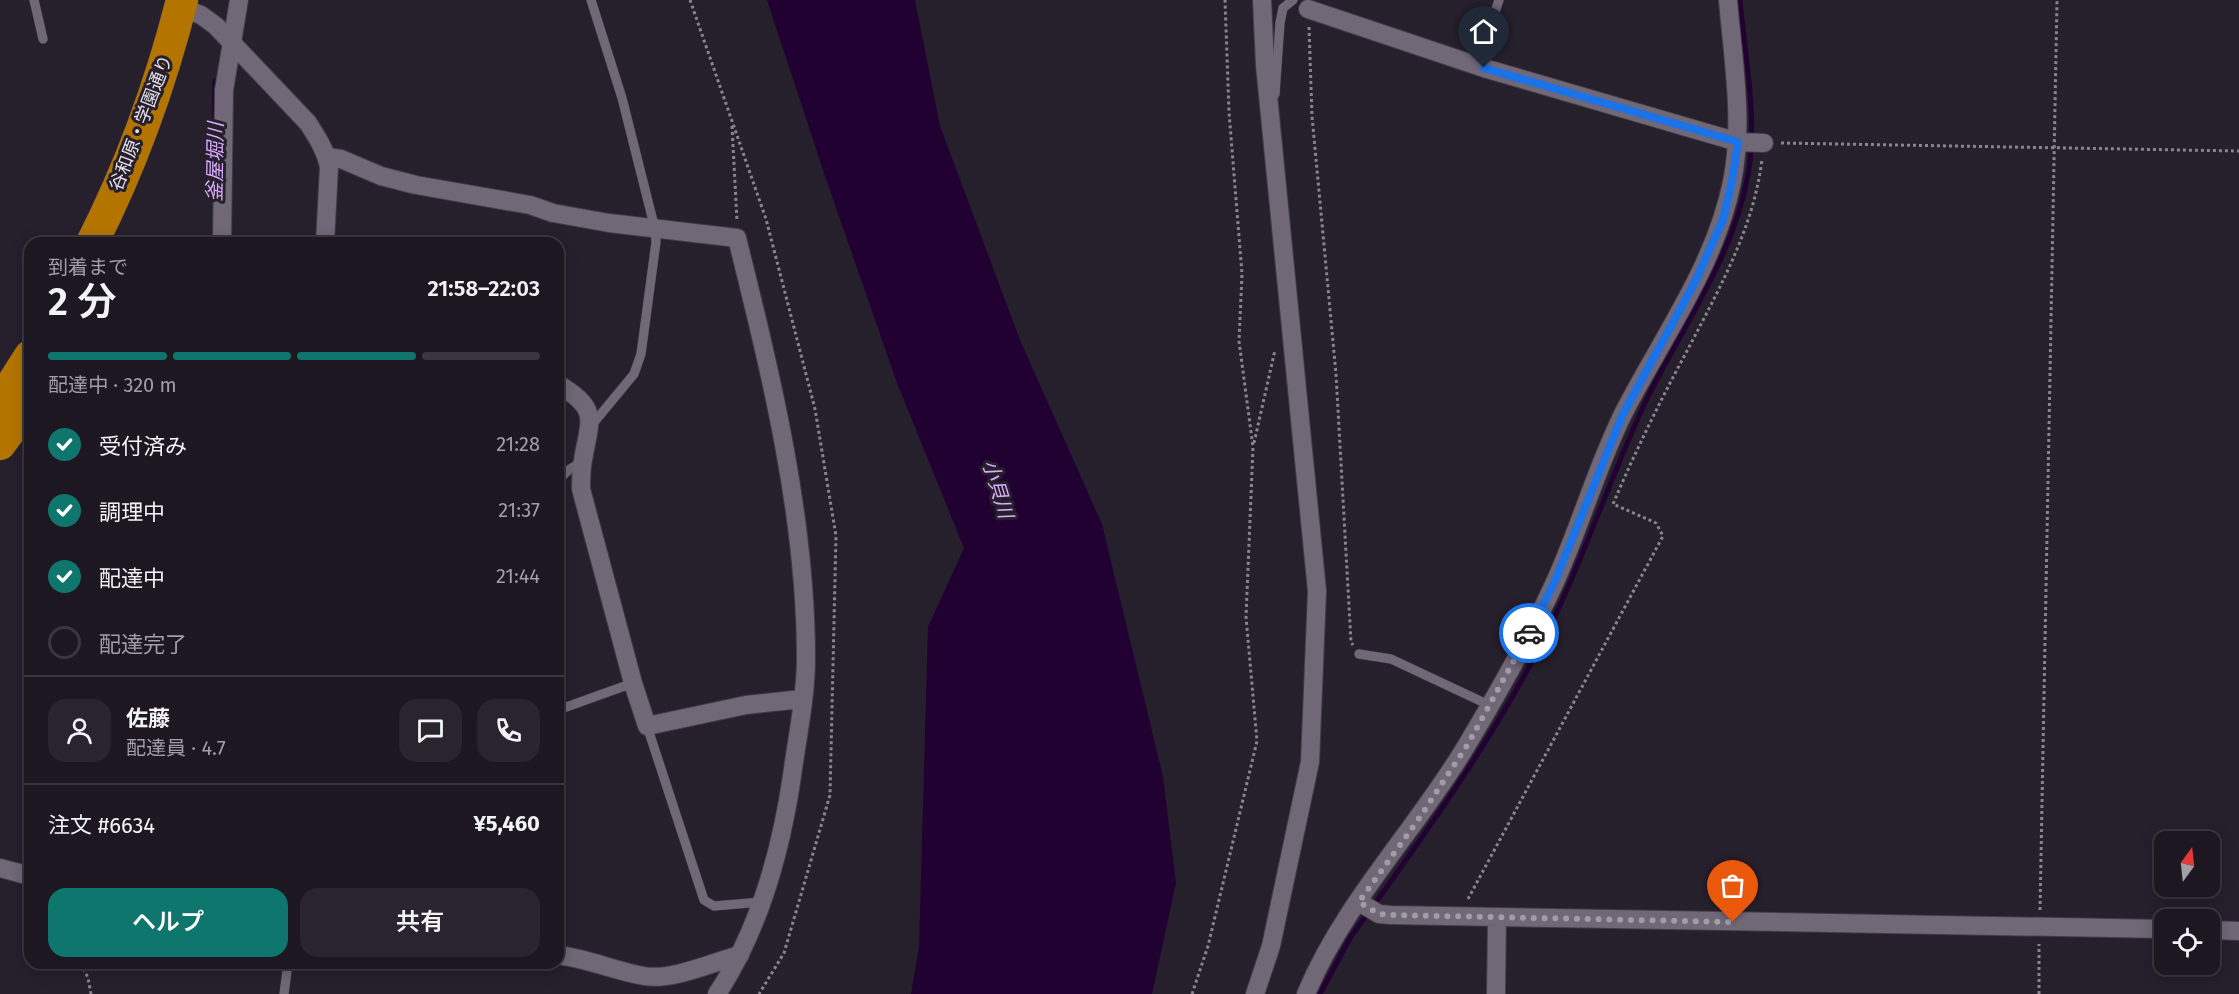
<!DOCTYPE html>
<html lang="ja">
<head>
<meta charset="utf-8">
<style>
  body { margin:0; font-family:"Fira Sans","Noto Sans JP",sans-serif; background:#29242e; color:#f1f3f6; height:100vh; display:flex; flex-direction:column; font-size:22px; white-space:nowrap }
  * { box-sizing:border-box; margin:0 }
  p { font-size:20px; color:#a09fa5 }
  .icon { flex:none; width:33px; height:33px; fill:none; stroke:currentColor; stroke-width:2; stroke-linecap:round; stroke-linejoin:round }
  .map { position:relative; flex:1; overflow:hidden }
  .side { position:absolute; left:24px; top:237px; width:540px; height:732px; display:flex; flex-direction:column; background:#1c1721; border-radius:18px; box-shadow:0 3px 15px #0003,0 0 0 2px #3a363f }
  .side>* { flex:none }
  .needle { width:39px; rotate:15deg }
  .tools { position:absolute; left:2154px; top:831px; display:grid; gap:12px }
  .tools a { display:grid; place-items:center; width:66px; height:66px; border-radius:12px; background:#1c1721; box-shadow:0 3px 15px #0003,0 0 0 2px #3a363f; font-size:30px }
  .pin { position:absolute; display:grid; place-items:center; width:51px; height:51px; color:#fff; margin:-62px -26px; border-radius:50% 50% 50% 0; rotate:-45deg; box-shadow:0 0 6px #0007 }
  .pin .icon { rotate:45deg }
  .courier { position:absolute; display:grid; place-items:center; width:60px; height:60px; margin:-30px; border:4px solid #1a73e8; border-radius:50%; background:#fff; color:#222; box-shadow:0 2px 8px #0007 }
  .head em { font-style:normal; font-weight:600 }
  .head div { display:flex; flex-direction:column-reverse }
  .head { display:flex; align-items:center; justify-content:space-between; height:102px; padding:0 24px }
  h1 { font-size:39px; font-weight:600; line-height:45px }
  .bar { display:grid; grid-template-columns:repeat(4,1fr); gap:9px 6px; align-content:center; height:72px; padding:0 24px }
  .bar i { height:8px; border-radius:4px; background:#3a363f }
  .bar .on { background:#0f766e }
  .bar p { grid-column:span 4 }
  .line { display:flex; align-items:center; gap:15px; padding:0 24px; border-top:2px solid #3a363f }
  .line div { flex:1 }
  .round { display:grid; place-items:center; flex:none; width:63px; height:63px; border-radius:18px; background:#29242e }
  ol { padding:0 24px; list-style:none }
  li { display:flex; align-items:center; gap:18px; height:66px }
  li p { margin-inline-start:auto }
  li .icon { padding:6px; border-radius:50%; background:#0f766e; color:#fff; stroke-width:4 }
  li:last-child { color:#a09fa5 }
  li i { width:33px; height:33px; border:3px solid #3a363f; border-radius:50% }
  .cta { display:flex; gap:12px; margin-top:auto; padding:12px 24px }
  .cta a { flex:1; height:69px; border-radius:18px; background:#0f766e; color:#fff; font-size:24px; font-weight:600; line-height:69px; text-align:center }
  .cta a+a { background:#29242e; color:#f1f3f6 }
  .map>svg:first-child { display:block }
  .water { fill:#210032 }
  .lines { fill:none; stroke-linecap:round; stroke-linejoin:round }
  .stream { stroke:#210032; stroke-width:5 }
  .lane-casing { stroke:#423c47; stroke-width:10 }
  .street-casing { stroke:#423c47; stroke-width:20 }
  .highway-casing { stroke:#423c47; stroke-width:33 }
  .path { stroke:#8a848f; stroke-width:3; stroke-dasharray:3 3; stroke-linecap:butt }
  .lane { stroke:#706777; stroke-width:9 }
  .street { stroke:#706777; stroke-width:18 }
  .highway { stroke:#b47500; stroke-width:32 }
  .done { stroke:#a29ca7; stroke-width:6; stroke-dasharray:0 10.8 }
  .route { stroke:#1a73e8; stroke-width:8 }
  .labels { text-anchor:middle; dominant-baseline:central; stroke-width:6; stroke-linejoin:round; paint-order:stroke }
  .street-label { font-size:18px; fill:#e5e0e9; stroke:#261f2c }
  .water-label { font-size:20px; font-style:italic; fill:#d9abfa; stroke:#261f2c }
</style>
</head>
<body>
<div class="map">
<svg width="2239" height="994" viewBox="0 0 2239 994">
  <rect width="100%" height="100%" fill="#261f2c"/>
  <!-- water -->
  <path class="water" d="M767,0H915L940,126L1020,340L1102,524L1163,777L1176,883L1152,994H911L919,947L928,627L964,548L897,383L825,176Z"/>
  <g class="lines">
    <!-- stream -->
    <path class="stream" d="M214,196L215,81
      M1374,905C1440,813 1506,719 1555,616C1588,547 1612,473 1645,403C1681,328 1733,259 1748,175C1758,121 1745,55 1740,0
      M1320,994L1350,938L1368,913"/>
    <defs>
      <path id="lane" d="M34,0L43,39
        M1484,68L1485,41L1499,0
        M1275,94L1280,23L1283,8L1293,0
        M591,426L634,374L641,354L656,242L655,229L622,98L591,0
        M558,480L570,469L582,462
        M1359,654L1391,659L1489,705
        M558,710L633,683
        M647,726L704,900L714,906L761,902
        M284,994L288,963"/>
      <path id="street" d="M180,7L201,15L216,26L308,123C317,137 326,151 329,167L325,243
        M1308,9L1484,68L1738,142L1764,143
        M327,157L341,159L381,176L416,185L530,205L553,213L609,223L737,238C771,375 806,516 806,659C806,697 797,738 792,776C781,851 759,930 717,994
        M222,243L224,90L239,0
        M558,384C600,410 590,418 583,460C581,469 581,479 581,489L633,683L647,726L746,705L802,699
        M0,868L30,876
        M1359,902L1379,914L1391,915L2164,929
        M2210,930L2239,931
        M558,955C589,959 615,971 644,976C672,981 713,962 740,955
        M1255,994L1271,946L1310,762L1317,591L1265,65L1262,0
        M1306,994C1344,902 1418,828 1468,743C1499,691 1530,637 1555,582C1580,527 1597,466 1624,412C1662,338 1715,266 1732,182C1744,123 1733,60 1728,0
        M1496,994L1497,918"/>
      <path id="highway" d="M92,243C131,166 161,83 182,0
        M0,403L30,356
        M0,444L30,403"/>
    </defs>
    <!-- lane casing -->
    <use href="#lane" class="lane-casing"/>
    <!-- street casing -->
    <use href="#street" class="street-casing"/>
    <!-- highway casing -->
    <use href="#highway" class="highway-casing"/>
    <!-- path -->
    <path class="path" d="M690,0L766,219L815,409L836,536L830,795L784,953L759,994
      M1309,27L1312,116L1336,374L1351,642L1353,645
      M732,126L737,221
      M1781,143L2239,151
      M1254,443L1275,350
      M1468,899L1663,536L1656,523L1613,504C1635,452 1660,401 1687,351C1718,291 1754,228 1762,159
      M2040,910L2057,0
      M81,963L88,978L91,994
      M1192,994L1208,946L1257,741L1246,617L1253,447L1239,341L1242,274L1229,112L1225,0
      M2039,994V944"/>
    <!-- lane -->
    <use href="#lane" class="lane"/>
    <!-- street -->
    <use href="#street" class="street"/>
    <!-- highway -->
    <use href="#highway" class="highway"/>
  </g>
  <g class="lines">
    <!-- done -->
    <path class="done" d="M1529,633L1468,744L1420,817L1359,902L1379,914L1391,915L1733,922"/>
    <!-- route -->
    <path class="route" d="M1484,68L1738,142L1732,181L1723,220L1716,235L1695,282L1623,414L1555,581L1529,633"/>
  </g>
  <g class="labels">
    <!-- street labels -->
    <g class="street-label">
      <text transform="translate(141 123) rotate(-69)">谷和原・学園通り</text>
    </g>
    <!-- water labels -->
    <g class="water-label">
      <text transform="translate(215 162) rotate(-89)">釜屋堀川</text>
      <text transform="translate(998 489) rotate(73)">小貝川</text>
    </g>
  </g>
</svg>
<div class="tools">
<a><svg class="needle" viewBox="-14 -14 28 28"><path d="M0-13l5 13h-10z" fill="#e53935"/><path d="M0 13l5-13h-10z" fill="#a09fa5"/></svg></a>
<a><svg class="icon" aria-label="locate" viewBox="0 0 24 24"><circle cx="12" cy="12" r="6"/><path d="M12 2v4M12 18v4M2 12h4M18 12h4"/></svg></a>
</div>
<div class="pin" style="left:1733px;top:922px;background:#ea580c"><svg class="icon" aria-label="bag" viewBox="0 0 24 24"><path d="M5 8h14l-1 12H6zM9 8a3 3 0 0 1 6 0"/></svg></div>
<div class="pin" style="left:1484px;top:68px;background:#1f2937"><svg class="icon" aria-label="home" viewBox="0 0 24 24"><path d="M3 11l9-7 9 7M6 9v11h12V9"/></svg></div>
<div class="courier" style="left:1529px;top:633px"><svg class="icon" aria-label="car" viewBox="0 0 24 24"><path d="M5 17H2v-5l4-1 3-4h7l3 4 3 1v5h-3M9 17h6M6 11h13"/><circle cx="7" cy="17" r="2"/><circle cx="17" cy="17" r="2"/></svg></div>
<section class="side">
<div class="head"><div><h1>2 分</h1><p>到着まで</p></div><em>21:58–22:03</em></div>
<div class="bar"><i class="on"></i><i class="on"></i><i class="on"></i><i></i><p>配達中 · 320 m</p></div>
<ol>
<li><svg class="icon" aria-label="check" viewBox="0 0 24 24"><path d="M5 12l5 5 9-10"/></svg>受付済み<p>21:28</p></li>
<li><svg class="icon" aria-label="check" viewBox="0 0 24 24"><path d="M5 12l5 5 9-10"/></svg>調理中<p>21:37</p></li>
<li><svg class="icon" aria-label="check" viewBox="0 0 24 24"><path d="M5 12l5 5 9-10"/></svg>配達中<p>21:44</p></li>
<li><i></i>配達完了</li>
</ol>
<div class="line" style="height:108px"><a class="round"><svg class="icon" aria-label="person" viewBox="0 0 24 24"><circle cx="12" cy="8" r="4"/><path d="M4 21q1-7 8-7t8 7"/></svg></a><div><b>佐藤</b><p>配達員 · 4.7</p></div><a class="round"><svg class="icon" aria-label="chat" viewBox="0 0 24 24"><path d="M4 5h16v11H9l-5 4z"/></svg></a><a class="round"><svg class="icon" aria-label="phone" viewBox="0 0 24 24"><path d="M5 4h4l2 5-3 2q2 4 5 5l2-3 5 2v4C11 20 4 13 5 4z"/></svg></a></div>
<div class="line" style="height:78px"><div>注文 #6634</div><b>¥5,460</b></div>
<div class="cta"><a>ヘルプ</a><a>共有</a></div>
</section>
</div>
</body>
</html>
